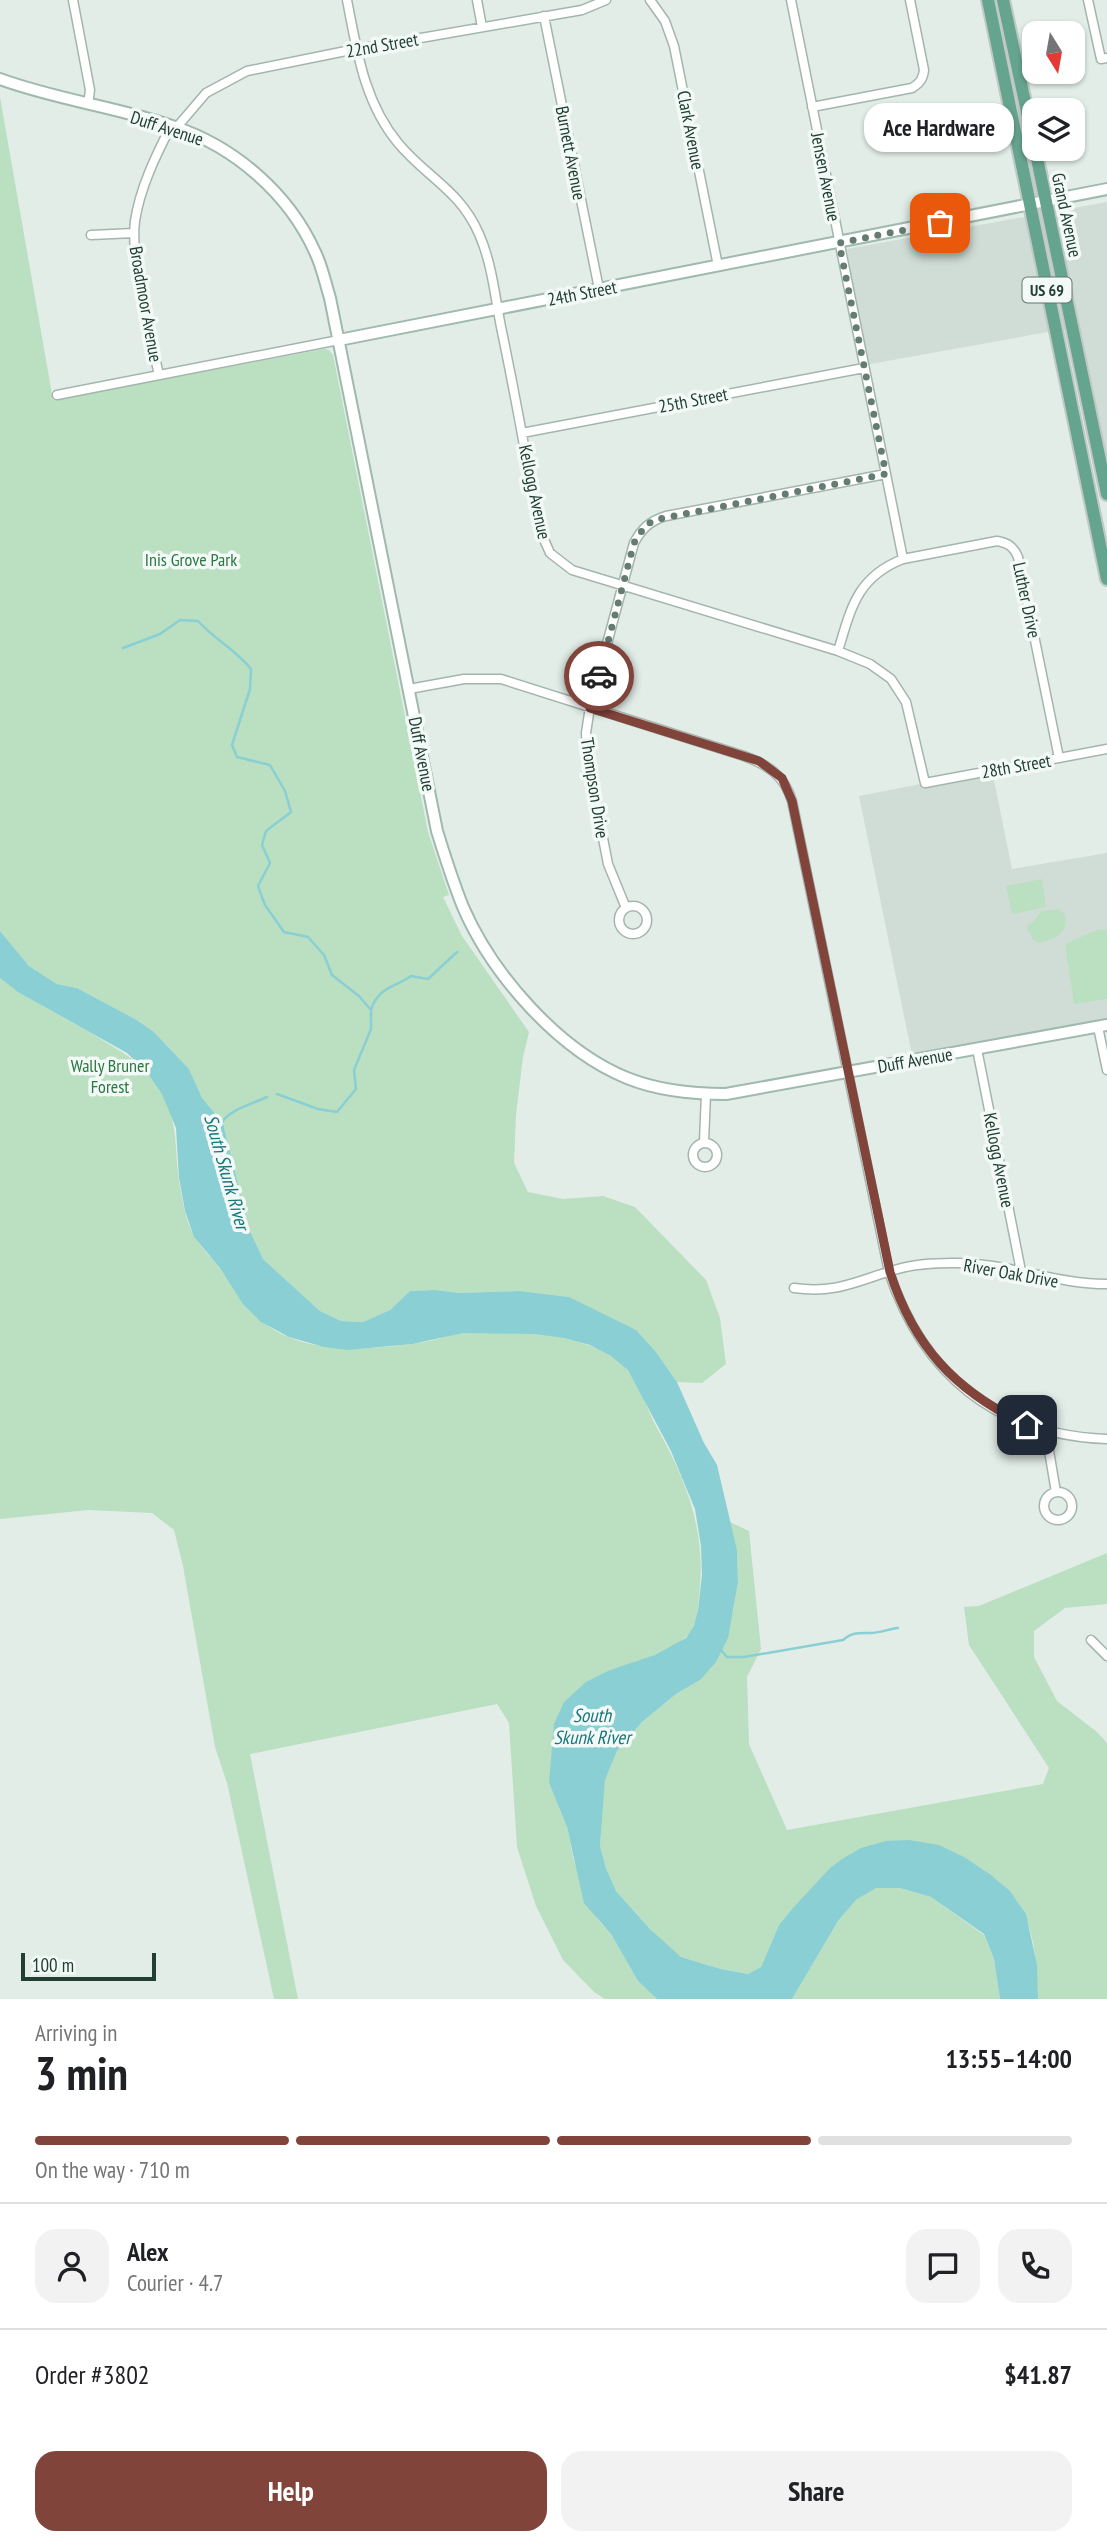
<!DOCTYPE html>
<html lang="en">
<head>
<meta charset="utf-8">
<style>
  body { margin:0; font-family:"PT Sans Narrow",sans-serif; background:#f2f2f2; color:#202124; height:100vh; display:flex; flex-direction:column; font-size:26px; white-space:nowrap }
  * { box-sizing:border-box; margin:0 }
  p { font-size:23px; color:#757577 }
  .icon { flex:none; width:38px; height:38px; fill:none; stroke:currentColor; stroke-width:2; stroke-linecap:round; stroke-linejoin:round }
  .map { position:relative; height:1999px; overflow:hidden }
  .side { display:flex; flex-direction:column; background:#fff; flex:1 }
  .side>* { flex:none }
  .needle { width:46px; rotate:169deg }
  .tools { position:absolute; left:1022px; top:21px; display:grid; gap:14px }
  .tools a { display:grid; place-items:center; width:63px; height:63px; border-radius:14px; background:#fff; box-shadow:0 2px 5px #0004; font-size:35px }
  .scale { position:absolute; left:21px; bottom:18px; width:135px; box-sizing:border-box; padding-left:7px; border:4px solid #213f34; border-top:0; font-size:19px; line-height:24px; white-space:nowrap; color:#213f34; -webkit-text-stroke:5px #f3f9f6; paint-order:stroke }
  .pin { position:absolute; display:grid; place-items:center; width:60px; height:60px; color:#fff; margin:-30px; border-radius:14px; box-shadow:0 4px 10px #0006 }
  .courier { position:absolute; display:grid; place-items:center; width:70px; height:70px; margin:-35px; border:5px solid #81443b; border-radius:50%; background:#fff; color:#222; box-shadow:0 2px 9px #0007 }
  .bubble { position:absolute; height:49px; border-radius:21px; background:#fff; box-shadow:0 2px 5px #0004; font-size:23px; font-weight:700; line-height:49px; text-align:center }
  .head em { font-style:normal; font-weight:700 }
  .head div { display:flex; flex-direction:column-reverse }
  .head { display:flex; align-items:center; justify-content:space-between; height:119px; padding:0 35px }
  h1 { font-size:46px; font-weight:700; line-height:52px }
  .bar { display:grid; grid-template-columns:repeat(4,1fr); gap:10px 7px; align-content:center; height:84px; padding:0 35px }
  .bar i { height:9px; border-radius:5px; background:#e0e0e0 }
  .bar .active { background:#81443b }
  .bar p { grid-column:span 4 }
  .line { display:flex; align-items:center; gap:18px; padding:0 35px; border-top:2px solid #e0e0e0 }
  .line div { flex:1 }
  .round { display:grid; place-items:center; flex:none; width:74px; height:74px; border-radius:21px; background:#f2f2f2 }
  .primary-button { display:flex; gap:14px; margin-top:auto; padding:14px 35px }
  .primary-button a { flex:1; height:80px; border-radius:21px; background:#81443b; color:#fff; font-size:28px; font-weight:700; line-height:80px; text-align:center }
  .primary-button a+a { background:#f2f2f2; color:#202124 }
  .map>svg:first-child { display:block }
  .built { fill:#d0ddd6 }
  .green { fill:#bbdfc1 }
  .water { fill:#89cfd4 }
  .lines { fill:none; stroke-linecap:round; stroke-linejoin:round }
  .stream { stroke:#89cfd4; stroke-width:2.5 }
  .minor-casing { stroke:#a4b5ae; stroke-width:11 }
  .secondary-casing { stroke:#a0b9ae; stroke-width:14 }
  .primary-casing { stroke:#c1c9c6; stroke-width:16 }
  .minor { stroke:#fff; stroke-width:8 }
  .secondary { stroke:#fff; stroke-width:10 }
  .primary { stroke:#65a48e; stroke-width:12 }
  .done { stroke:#657c73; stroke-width:7; stroke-dasharray:0 12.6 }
  .route { stroke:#81443b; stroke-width:9 }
  .labels { text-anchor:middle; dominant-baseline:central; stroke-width:7; stroke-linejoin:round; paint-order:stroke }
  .shield { fill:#f3f9f6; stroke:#60776e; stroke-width:2 }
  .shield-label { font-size:16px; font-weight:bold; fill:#213f34 }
  .street-label { font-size:18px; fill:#213f34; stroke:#f3f9f6 }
  .park-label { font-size:18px; fill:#2a7741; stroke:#f3f9f6 }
  .water-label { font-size:19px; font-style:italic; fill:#19767d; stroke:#f3f9f6 }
</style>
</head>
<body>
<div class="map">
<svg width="1107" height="1999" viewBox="0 0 1107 1999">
  <rect width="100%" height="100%" fill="#e2ede7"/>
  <!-- built -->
  <path class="built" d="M1107,202V480L1076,327L865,365L847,249Z
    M992,770L1012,869L1107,853V1025L913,1060L859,796Z"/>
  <!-- green -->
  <path class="green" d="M0,97L53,400L324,349L329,350L333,355L428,832L449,895L443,897L462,936L529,1032L523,1057L516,1114L514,1163L528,1192L563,1199L603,1196L635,1207L706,1280L720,1318L726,1364L702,1383L677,1382L656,1352L569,1297L520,1291L460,1293L435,1290L410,1291L390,1310L363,1322L341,1321L320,1311L263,1259L249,1229L223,1123L202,1098L189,1069L153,1031L135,1019L77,988L57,984L29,966L0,931Z
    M1042,879L1046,907L1012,914L1006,886Z
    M1058,909L1064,913C1071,932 1055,940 1038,943L1032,938L1027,928L1029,924L1033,923L1041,911Z
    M1099,929L1107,930V999L1074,1004L1065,944Z
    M0,978C30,1001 66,1018 99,1038C127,1056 144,1062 162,1093C179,1124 174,1148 179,1181C182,1199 185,1218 193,1234C199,1246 211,1257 219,1267C233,1285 242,1305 260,1320C306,1358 375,1350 430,1341C441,1339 453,1334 465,1333C511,1328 594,1333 627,1369C641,1385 647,1410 657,1428C687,1481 707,1534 699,1596C698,1605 698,1617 694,1626C684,1650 634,1663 610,1670L549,1783L567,1827L574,1861L598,1920L611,1934L638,1981L657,1999H605L594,1992L563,1960L536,1906L517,1847L509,1723L497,1704L250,1754L298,1999H274L227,1783L215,1747L183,1566L174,1530L152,1513L88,1510L0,1519Z
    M730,1522L749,1531L761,1649L747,1677L749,1744L787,1830L1043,1784L1049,1768L969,1645L964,1607L979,1606L1107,1553V1604L1065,1608L1034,1631V1657L1057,1701L1097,1732L1107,1743V1999H1038C1036,1962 1036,1919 1009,1891C997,1878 980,1868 966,1858L830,1868L779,1925L761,1967L748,1974L721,1969L681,1957L662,1942L616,1891L606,1868L600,1846L602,1816L605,1780L617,1751L642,1722L676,1694L700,1680L733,1612L738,1583L737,1550Z
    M876,1888H900L931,1897L984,1935L994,1959L1000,1999H792L838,1921L856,1900Z"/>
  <!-- water -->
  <path class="water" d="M0,931L29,966L57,984L77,988L135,1019L153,1031L189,1069L202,1098L223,1123L249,1229L263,1259L320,1311L341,1321L363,1322L390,1310L410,1291L435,1290L460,1293L520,1291L569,1297L636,1330L656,1352L677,1382L704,1443L717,1465L737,1550L738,1583L728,1638L716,1662L700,1680L676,1694L642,1722L617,1751L605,1780L600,1846L606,1868L616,1891L650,1929L681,1957L721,1969L748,1974L761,1967L779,1925L793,1908L830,1868L842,1859L861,1848L886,1841L909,1840L939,1845L966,1858L991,1875L1010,1891L1026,1914L1037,1965L1038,1999H1000L994,1959L984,1934L931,1897L900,1888H876L856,1900L838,1921L792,1999H657L638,1981L611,1934L584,1903L567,1827L549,1783L554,1724L564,1702L586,1682L610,1670L655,1655L686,1638L694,1626L698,1610L702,1575L701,1546L695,1509L671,1451L628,1370L611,1356L590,1345L564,1338L535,1334L464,1333L412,1344L348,1350L324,1347L289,1337L261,1322L243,1304L220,1268L194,1237L185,1211L179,1178L176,1128L162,1094L147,1072L127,1053L18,992L0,978Z"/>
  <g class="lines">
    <!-- stream -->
    <path class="stream" d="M123,648L160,634L180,620L198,621C214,639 236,650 251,669L250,689L232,745L237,757L270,765L285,791L291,812L266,831L262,845L270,863L258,886L265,905L284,932L308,937L324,955L332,975L359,996L371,1010V1029L354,1070L356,1089L337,1112L318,1109L277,1094
      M371,1010C378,987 394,988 411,976L428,979L457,952
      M221,1124C228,1110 252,1104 267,1097
      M720,1649L727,1657H744L843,1640C853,1632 858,1633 870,1633C879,1633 889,1629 898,1628"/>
    <defs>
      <path id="minor" d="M73,0L90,90L88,104
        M347,0C357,51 364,102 398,143C426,177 460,190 479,234C492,263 495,297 501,327C515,394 527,460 538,526L550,553L572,570L838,651L870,664L891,679L906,702L925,783L1107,749
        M477,0L482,27
        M650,0L665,21L674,46L718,266
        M791,0L903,559
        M1088,0L1101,59L1107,58
        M544,16L599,289
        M812,107L912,88C920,83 923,79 924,70L910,0
        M177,127L206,93L247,71L346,51L582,10L606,0
        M91,235L134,233
        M159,375C150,334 130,261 135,221C140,188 156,155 171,126
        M57,395L339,340
        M522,433L864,368
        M838,651C851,608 857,577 903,559L997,541C1008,543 1013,546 1018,557L1059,758
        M409,689L464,679H501L744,756C768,765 784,775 792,801L889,1272C923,1375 997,1435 1107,1439
        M619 920a14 14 0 1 1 28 0a14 14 0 1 1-28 0Z
        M626,908L608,864L587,756L586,733L590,707L634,543C642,528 650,521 666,516L886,474
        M1098,1027L1107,1070
        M977,1049L1021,1271
        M704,1142L706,1094
        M693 1155a12 12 0 1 1 24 0a12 12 0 1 1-24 0Z
        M794,1288C838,1294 858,1280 898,1269C915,1264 935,1263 952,1263C1006,1262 1053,1284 1107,1284
        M1049,1433V1451L1056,1492
        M1044 1506a14 14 0 1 1 28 0a14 14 0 1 1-28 0Z
        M1091,1640L1107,1656"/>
      <path id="secondary" d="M0,79C57,100 118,107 175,127C235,147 289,194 315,252C322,266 325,282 330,298L437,831C445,857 453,882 463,907C492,974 558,1050 627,1078C659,1091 692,1094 726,1094L1107,1025
        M339,340L1107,189"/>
      <path id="primary" d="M988,0L1107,579
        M1003,0L1034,144
        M1035,149L1107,494"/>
    </defs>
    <!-- minor casing -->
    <use href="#minor" class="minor-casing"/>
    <!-- secondary casing -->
    <use href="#secondary" class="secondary-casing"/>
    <!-- primary casing -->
    <use href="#primary" class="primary-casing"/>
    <!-- minor -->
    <use href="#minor" class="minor"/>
    <!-- secondary -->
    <use href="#secondary" class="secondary"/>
    <!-- primary -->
    <use href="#primary" class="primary"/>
  </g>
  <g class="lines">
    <!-- done -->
    <path class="done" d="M599,676L634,543L645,526L654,520L886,474L839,243L940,223"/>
    <!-- route -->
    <path class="route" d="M599,676L590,708L759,761L782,778L792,801L890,1272C914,1347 955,1391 1027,1425"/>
  </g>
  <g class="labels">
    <!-- shield labels -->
    <rect class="shield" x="1022.5" y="277.5" width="49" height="25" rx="5"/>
    <g class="shield-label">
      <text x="1047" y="290">US 69</text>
    </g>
    <!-- street labels -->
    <g class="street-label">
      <text transform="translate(382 45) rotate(-10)">22nd Street</text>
      <text transform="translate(167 128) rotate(18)">Duff Avenue</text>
      <text transform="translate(691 130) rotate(79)">Clark Avenue</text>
      <text transform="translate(571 153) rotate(79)">Burnett Avenue</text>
      <text transform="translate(826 177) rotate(79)">Jensen Avenue</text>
      <text transform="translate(1067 215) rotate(78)">Grand Avenue</text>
      <text transform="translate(582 293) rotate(-11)">24th Street</text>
      <text transform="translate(146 304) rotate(80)">Broadmoor Avenue</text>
      <text transform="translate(693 400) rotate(-11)">25th Street</text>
      <text transform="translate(535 492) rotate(78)">Kellogg Avenue</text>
      <text transform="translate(1027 600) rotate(78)">Luther Drive</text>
      <text transform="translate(422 754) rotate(79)">Duff Avenue</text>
      <text transform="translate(1016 766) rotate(-10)">28th Street</text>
      <text transform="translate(595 788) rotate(81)">Thompson Drive</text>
      <text transform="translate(915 1060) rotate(-10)">Duff Avenue</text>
      <text transform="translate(999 1160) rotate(79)">Kellogg Avenue</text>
      <text transform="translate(1011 1273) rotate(10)">River Oak Drive</text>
    </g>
    <!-- park labels -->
    <g class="park-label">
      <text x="191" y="559">Inis Grove Park</text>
      <text x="110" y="1065">Wally Bruner<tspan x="110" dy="21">Forest</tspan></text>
    </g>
    <!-- water labels -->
    <g class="water-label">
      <text transform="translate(227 1172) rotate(74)">South Skunk River</text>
      <text x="592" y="1715">South<tspan x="592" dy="22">Skunk River</tspan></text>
    </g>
  </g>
</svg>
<div class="tools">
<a><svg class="needle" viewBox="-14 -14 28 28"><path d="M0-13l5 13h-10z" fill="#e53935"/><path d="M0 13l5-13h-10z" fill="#757577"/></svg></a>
<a><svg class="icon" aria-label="layers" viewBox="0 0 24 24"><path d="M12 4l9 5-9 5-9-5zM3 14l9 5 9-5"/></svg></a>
</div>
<div class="scale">100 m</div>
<div class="pin" style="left:940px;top:223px;background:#ea580c"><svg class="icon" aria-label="bag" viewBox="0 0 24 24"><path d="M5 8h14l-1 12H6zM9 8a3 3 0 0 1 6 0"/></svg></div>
<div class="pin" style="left:1027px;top:1425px;background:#1f2937"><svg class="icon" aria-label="home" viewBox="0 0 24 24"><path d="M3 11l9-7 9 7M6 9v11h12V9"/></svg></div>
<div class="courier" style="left:599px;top:676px"><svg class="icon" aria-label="car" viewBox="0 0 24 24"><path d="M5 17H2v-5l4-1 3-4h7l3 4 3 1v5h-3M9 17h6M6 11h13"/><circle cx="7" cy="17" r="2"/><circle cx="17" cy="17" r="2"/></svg></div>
<div class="bubble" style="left:864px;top:103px;width:150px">Ace Hardware</div>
</div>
<section class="side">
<div class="head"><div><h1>3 min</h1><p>Arriving in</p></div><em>13:55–14:00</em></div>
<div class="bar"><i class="active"></i><i class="active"></i><i class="active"></i><i></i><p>On the way · 710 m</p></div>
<div class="line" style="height:126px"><a class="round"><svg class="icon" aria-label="person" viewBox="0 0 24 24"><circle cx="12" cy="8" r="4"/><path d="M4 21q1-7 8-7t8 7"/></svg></a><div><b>Alex</b><p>Courier · 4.7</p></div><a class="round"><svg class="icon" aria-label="chat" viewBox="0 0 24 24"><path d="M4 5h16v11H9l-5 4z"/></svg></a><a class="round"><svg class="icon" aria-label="phone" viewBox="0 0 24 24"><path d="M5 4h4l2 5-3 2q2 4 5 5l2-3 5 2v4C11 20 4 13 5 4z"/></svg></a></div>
<div class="line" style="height:91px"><div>Order #3802</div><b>$41.87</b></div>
<div class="primary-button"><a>Help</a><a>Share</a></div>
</section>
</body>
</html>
